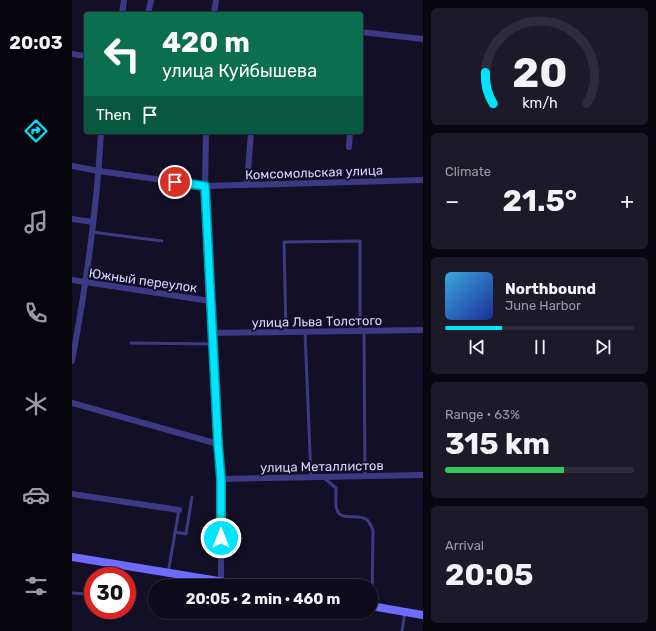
<!DOCTYPE html>
<html lang="en">
<head>
<meta charset="utf-8">
<style>
	body { margin:0; font-family:Rubik,sans-serif; background:#1c1929; color:#f1f3f6; height:100vh; display:flex; flex-direction:column; font-size:15px; white-space:nowrap }
	* { box-sizing:border-box; margin:0 }
	p { font-size:13px; color:#9b9ba3 }
	.icon { flex:none; width:22px; height:22px; fill:none; stroke:currentColor; stroke-width:2; stroke-linecap:round; stroke-linejoin:round }
	.map { position:relative; flex:1; overflow:hidden }
	.details { display:flex; flex-direction:column; gap:8px; padding:8px; background:#08060f; width:233px }
	.details>* { flex:none }
	.hud { position:absolute; left:12px; top:12px; width:279px; height:122px; border-radius:4px; box-shadow:0 1px 3px #0004,0 0 0 1px #2e2b3b; background:#0b6e4f; color:#fff; overflow:hidden }
	.speed { position:absolute; left:12px; top:567px; display:flex; gap:8px; font-size:20px; font-weight:700; text-align:center }
	.speed>* { display:grid; place-content:center; width:52px; height:52px; border-radius:50%; background:#0e0b1c; box-shadow:0 1px 3px #0004,0 0 0 1px #2e2b3b; line-height:1 }
	.speed .limit { border:6px solid #d22; background:#fff; color:#111 }
	.pin { position:absolute; display:grid; place-items:center; width:34px; height:34px; color:#fff; margin:-17px; border:2px solid #fff; border-radius:50%; box-shadow:0 1px 4px #0007 }
	.me { position:absolute; width:44px; margin:-22px; rotate:0deg; stroke-linejoin:round; filter:drop-shadow(0 0 3px #0008) }
	.turn { display:flex; align-items:center; gap:14px; height:84px; padding:0 12px; font-size:18px }
	.turn .icon { width:52px; height:52px; stroke-width:2.5 }
	.turn b { display:block; font-size:28px; line-height:34px }
	.then { display:flex; align-items:center; height:38px; padding:0 12px; background:#0003; gap:8px; font-size:15px }
	.big { font-size:30px; font-weight:700; line-height:1.1 }
	.details .tile { flex:1; display:flex; flex-direction:column; justify-content:center; gap:6px; min-width:0; padding:0 14px; border-radius:6px; background:#1c1929 }
	.details .dial { align-items:center; gap:0 }
	.dial svg { height:104px; overflow:visible; fill:none; stroke:#2e2b3b; stroke-width:7; stroke-linecap:round; text-anchor:middle }
	.dial text { fill:#f1f3f6; stroke:none }
	.song { display:flex; align-items:center; gap:12px }
	.cover { width:48px; height:48px; border-radius:6px; background:linear-gradient(135deg,hsl(200 70% 55%),hsl(230 70% 35%)) }
	.played { height:4px; border-radius:2px; background:linear-gradient(90deg,#00e5ff 30%,#2e2b3b 30%) }
	.keys { display:flex; justify-content:space-around; direction:ltr }
	.heat { display:flex; justify-content:space-between; align-items:center; font-size:22px; direction:ltr }
	.charge { height:6px; border-radius:3px; background:linear-gradient(90deg,#34c759 63%,#2e2b3b 0) }
	.trip { position:absolute; left:76px; top:579px; width:230px; height:40px; border-radius:20px; background:#0e0b1c; box-shadow:0 1px 3px #0004,0 0 0 1px #2e2b3b; font-weight:700; line-height:40px; text-align:center }
	main { display:flex; flex:1; min-height:0 }
	.tabs { display:flex; flex-direction:column; width:72px; justify-content:space-around; align-items:center; background:#06040b; color:#9b9ba3 }
	.tabs .icon { width:28px; height:28px }
	.tabs .on { color:#00e5ff }
	.tabs b { font-size:18px; color:#f1f3f6 }
	.map>svg:first-child { display:block }
	.lines { fill:none; stroke-linecap:round; stroke-linejoin:round }
	.lane { stroke:#3d3a85; stroke-width:3 }
	.street { stroke:#3d3a85; stroke-width:6 }
	.secondary { stroke:#6f6bff; stroke-width:8 }
	.route-casing { stroke:#0095a6; stroke-width:10 }
	.route { stroke:#00e5ff; stroke-width:7 }
	.labels { text-anchor:middle; stroke-width:4; stroke-linejoin:round; paint-order:stroke }
	.street-label { font-size:13px; fill:#d9d4ff; stroke:#130f26 }
</style>
</head>
<body>
<main>
<nav class="tabs">
<b>20:03</b>
<svg class="icon on" aria-label="directions" viewBox="0 0 24 24"><path d="M12 3l9 9-9 9-9-9zM9 14v-3h6M13 9l2 2-2 2"/></svg>
<svg class="icon" aria-label="music" viewBox="0 0 24 24"><path d="M9 18V5l10-2v13"/><circle cx="6" cy="18" r="3"/><circle cx="16" cy="16" r="3"/></svg>
<svg class="icon" aria-label="phone" viewBox="0 0 24 24"><path d="M5 4h4l2 5-3 2q2 4 5 5l2-3 5 2v4C11 20 4 13 5 4z"/></svg>
<svg class="icon" aria-label="climate" viewBox="0 0 24 24"><path d="M12 3v18M4 7l16 10M4 17L20 7"/></svg>
<svg class="icon" aria-label="car" viewBox="0 0 24 24"><path d="M5 17H2v-5l4-1 3-4h7l3 4 3 1v5h-3M9 17h6M6 11h13"/><circle cx="7" cy="17" r="2"/><circle cx="17" cy="17" r="2"/></svg>
<svg class="icon" aria-label="filters" viewBox="0 0 24 24"><path d="M4 7h16M4 17h16"/><circle cx="9" cy="7" r="2"/><circle cx="15" cy="17" r="2"/></svg>
</nav>
<div class="map">
<svg width="351" height="631" viewBox="0 0 351 631">
	<rect width="100%" height="100%" fill="#130f26"/>
	<g class="lines">
		<g class="lane">
			<path d="M20,232L90,241"/>
			<path d="M233,332L239,477"/>
			<path d="M292,332L293,476"/>
			<path d="M214,333L212,242L288,241V332"/>
			<path d="M59,343L141,344"/>
			<path d="M252,478L264,488C264,493 263,506 265,510C268,521 286,514 294,519C298,522 299,526 301,530L300,605"/>
			<path d="M103,532L114,534L120,497"/>
			<path d="M96,573L107,510"/>
			<path d="M0,593L16,594"/>
			<path d="M330,631L333,612"/>
		</g>
		<g class="street">
			<path d="M50,14L52,0"/>
			<path d="M76,14L79,0"/>
			<path d="M142,14L144,0"/>
			<path d="M289,32L351,39"/>
			<path d="M0,54L14,56"/>
			<path d="M134,132L133,186L146,444L149,479V581"/>
			<path d="M277,147L278,132"/>
			<path d="M0,166L27,171L133,186L351,180"/>
			<path d="M175,185L179,132"/>
			<path d="M0,219L21,222"/>
			<path d="M0,280L138,301"/>
			<path d="M140,333L351,330"/>
			<path d="M0,361C14,286 25,209 29,132"/>
			<path d="M0,403L146,444"/>
			<path d="M149,479L351,475"/>
			<path d="M0,494L107,510"/>
		</g>
		<g class="secondary">
			<path d="M0,557L177,586"/>
			<path d="M299,606L351,615"/>
		</g>
	</g>
	<g class="lines">
		<g class="route-casing">
			<path id="route" d="M103,182L133,186L146,444L149,479V538"/>
		</g>
		<use href="#route" class="route"/>
	</g>
	<g class="labels">
		<g class="street-label">
			<text transform="translate(242 172) rotate(-2)" y="5">Комсомольская улица</text>
			<text transform="translate(71 280) rotate(8)" y="5">Южный переулок</text>
			<text transform="translate(245 321) rotate(-1)" y="5">улица Льва Толстого</text>
			<text transform="translate(250 466) rotate(-1)" y="5">улица Металлистов</text>
		</g>
	</g>
</svg>
<div class="speed"><div class="limit">30</div></div>
<div class="pin" style="left:103px;top:182px;background:#d93025"><svg class="icon" aria-label="arrive" viewBox="0 0 24 24"><path d="M6 21V4h12l-3 4 3 4H6"/></svg></div>
<svg class="me" style="left:149px;top:538px" viewBox="-20 -20 40 40"><circle r="17" fill="#00e5ff" stroke="#fff" stroke-width="3"/><path d="M0-11L8 9 0 5-8 9z" fill="#fff"/></svg>
<div class="trip">20:05 · 2 min · 460 m</div>
<div class="hud">
<div class="turn"><svg class="icon" aria-label="left" viewBox="0 0 24 24"><path d="M17 20v-9H6M10 6l-5 5 5 5"/></svg><div><b>420 m</b>улица Куйбышева</div></div>
<div class="then">Then<svg class="icon" aria-label="arrive" viewBox="0 0 24 24"><path d="M6 21V4h12l-3 4 3 4H6"/></svg></div>
</div>
</div>
<section class="details">
<div class="tile dial"><svg viewBox="0 0 100 80">
<path d="M14 69A42 42 0 1 1 86 69"/>
<path d="M14 69A42 42 0 0 1 8 45" stroke="#00e5ff"/>
<text x="50" y="56" font-size="32" font-weight="700">20</text>
<text x="50" y="72" font-size="11">km/h</text>
</svg></div>
<div class="tile"><p>Climate</p>
<div class="heat"><a>−</a><b class="big">21.5°</b><a>+</a></div>
</div>
<div class="tile">
<div class="song"><i class="cover"></i><div><b>Northbound</b><p>June Harbor</p></div></div>
<div class="played"></div>
<div class="keys"><svg class="icon" aria-label="previous" viewBox="0 0 24 24"><path d="M18 5L8 12l10 7zM5 5v14"/></svg><svg class="icon" aria-label="pause" viewBox="0 0 24 24"><path d="M8 5v14M16 5v14"/></svg><svg class="icon" aria-label="next" viewBox="0 0 24 24"><path d="M6 5l10 7-10 7zM19 5v14"/></svg></div>
</div>
<div class="tile"><p>Range · 63%</p><b class="big">315 km</b><div class="charge"></div></div>
<div class="tile"><p>Arrival</p><b class="big">20:05</b></div>
</section>
</main>
</body>
</html>
